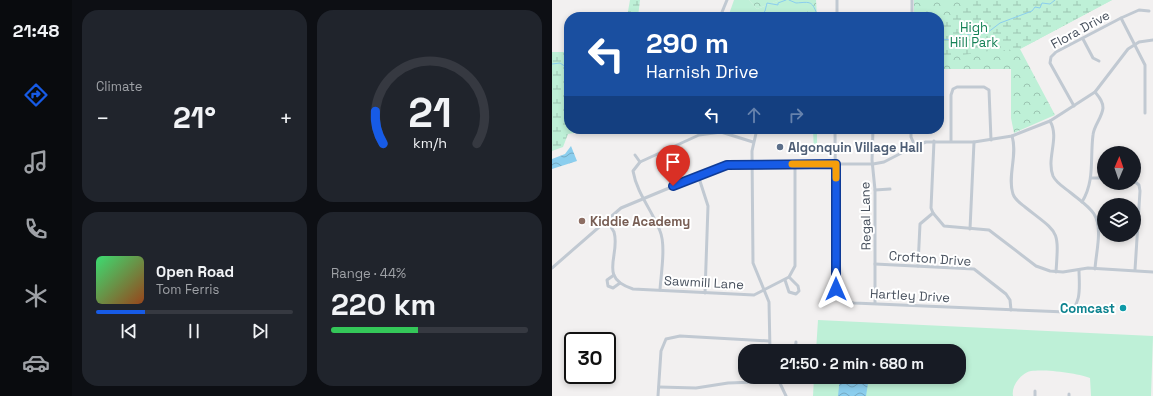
<!DOCTYPE html>
<html lang="en">
<head>
<meta charset="utf-8">
<style>
	body { margin:0; font-family:"Space Grotesk",sans-serif; background:#20242c; color:#f1f3f6; height:100vh; display:flex; flex-direction:column; font-size:15px; white-space:nowrap }
	* { box-sizing:border-box; margin:0 }
	p { font-size:13px; color:#9ea1a6 }
	.icon { flex:none; width:22px; height:22px; fill:none; stroke:currentColor; stroke-width:2; stroke-linecap:round; stroke-linejoin:round }
	.map { position:relative; flex:1; overflow:hidden }
	.sheet { display:flex; flex-direction:column; gap:10px; padding:10px; background:#0d0f14; width:480px }
	.sheet>* { flex:none }
	.banner { position:absolute; left:12px; top:12px; width:380px; height:122px; border-radius:16px; box-shadow:0 2px 6px #0003; background:#1a4fa0; color:#fff; overflow:hidden }
	.needle { width:26px; rotate:2deg }
	.controls { position:absolute; left:545px; top:146px; display:grid; gap:8px }
	.controls a { display:grid; place-items:center; width:44px; height:44px; border-radius:50%; background:#171b24; box-shadow:0 2px 6px #0003; font-size:20px }
	.speed { position:absolute; left:12px; top:332px; display:flex; gap:8px; font-size:20px; font-weight:700; text-align:center }
	.speed>* { display:grid; place-content:center; width:52px; height:52px; border-radius:50%; background:#171b24; box-shadow:0 2px 6px #0003; line-height:1 }
	.speed .limit { border:2px solid #111; border-radius:6px; background:#fff; color:#111 }
	.pin { position:absolute; display:grid; place-items:center; width:34px; height:34px; color:#fff; margin:-41px -17px; border-radius:50% 50% 50% 0; rotate:-45deg; box-shadow:0 0 4px #0007 }
	.pin .icon { rotate:45deg }
	.me { position:absolute; width:44px; margin:-22px; rotate:0deg; stroke-linejoin:round; filter:drop-shadow(0 0 3px #0008) }
	.turn { display:flex; align-items:center; gap:14px; height:84px; padding:0 16px; font-size:18px }
	.turn .icon { width:52px; height:52px; stroke-width:2.5 }
	.turn b { display:block; font-size:28px; line-height:34px }
	.lanes { display:flex; align-items:center; height:38px; padding:0 16px; background:#0003; justify-content:center; gap:20px; direction:ltr }
	.lanes .off { opacity:.35 }
	.big { font-size:30px; font-weight:700; line-height:1.1 }
	.sheet .widget { flex:1; display:flex; flex-direction:column; justify-content:center; gap:6px; min-width:0; padding:0 14px; border-radius:16px; background:#20242c }
	.sheet .dial { align-items:center; gap:0 }
	.dial svg { height:104px; overflow:visible; fill:none; stroke:#363941; stroke-width:7; stroke-linecap:round; text-anchor:middle }
	.dial text { fill:#f1f3f6; stroke:none }
	.song { display:flex; align-items:center; gap:12px }
	.cover { width:48px; height:48px; border-radius:6px; background:linear-gradient(135deg,hsl(140 70% 55%),hsl(20 70% 35%)) }
	.played { height:4px; border-radius:2px; background:linear-gradient(90deg,#175be6 25%,#363941 25%) }
	.keys { display:flex; justify-content:space-around; direction:ltr }
	.heat { display:flex; justify-content:space-between; align-items:center; font-size:22px; direction:ltr }
	.charge { height:6px; border-radius:3px; background:linear-gradient(90deg,#34c759 44%,#363941 0) }
	.sheet .tiles { flex:1; display:grid; gap:10px; grid-template-columns:repeat(2,1fr) }
	.trip { position:absolute; left:186px; top:344px; width:228px; height:40px; border-radius:16px; background:#171b24; box-shadow:0 2px 6px #0003; font-weight:700; line-height:40px; text-align:center }
	main { display:flex; flex:1; min-height:0 }
	.tab-bar { display:flex; flex-direction:column; width:72px; justify-content:space-around; align-items:center; background:#090b0e; color:#9ea1a6 }
	.tab-bar .icon { width:28px; height:28px }
	.tab-bar .active { color:#175be6 }
	.tab-bar b { font-size:18px; color:#f1f3f6 }
	.map>svg:first-child { display:block }
	.green { fill:#bef0d7 }
	.forest { fill:url(#forest-crowns) }
	.wetland { fill:url(#wetland-marsh) }
	.water { fill:url(#water-waves) }
	.lines { fill:none; stroke-linecap:round; stroke-linejoin:round }
	.stream { stroke:#8bceee; stroke-width:1 }
	.minor { stroke:#c1c9d2; stroke-width:3 }
	.route-casing { stroke:#0f3b96; stroke-width:10 }
	.route { stroke:#175be6; stroke-width:7 }
	.slow { stroke:#f59e0b; stroke-width:7 }
	.service-dot { fill:#5c6f8a; stroke:#fff; stroke-width:1.5 }
	.education-dot { fill:#8d6e63; stroke:#fff; stroke-width:1.5 }
	.culture-dot { fill:#0f9aa8; stroke:#fff; stroke-width:1.5 }
	.labels { text-anchor:middle; stroke-width:4; stroke-linejoin:round; paint-order:stroke }
	.park-label { font-size:13px; fill:#168257; stroke:#fff }
	.street-label { font-size:13px; fill:#48515e; stroke:#fff }
	.service-label { font-size:13px; font-weight:bold; fill:#4e5e75; stroke:#fff; text-anchor:start }
	.education-label { font-size:13px; font-weight:bold; fill:#785e54; stroke:#fff; text-anchor:start }
	.culture-label { font-size:13px; font-weight:bold; fill:#0d838f; stroke:#fff; text-anchor:end }
</style>
</head>
<body>
<main>
<nav class="tab-bar">
<b>21:48</b>
<svg class="icon active" aria-label="directions" viewBox="0 0 24 24"><path d="M12 3l9 9-9 9-9-9zM9 14v-3h6M13 9l2 2-2 2"/></svg>
<svg class="icon" aria-label="music" viewBox="0 0 24 24"><path d="M9 18V5l10-2v13"/><circle cx="6" cy="18" r="3"/><circle cx="16" cy="16" r="3"/></svg>
<svg class="icon" aria-label="phone" viewBox="0 0 24 24"><path d="M5 4h4l2 5-3 2q2 4 5 5l2-3 5 2v4C11 20 4 13 5 4z"/></svg>
<svg class="icon" aria-label="climate" viewBox="0 0 24 24"><path d="M12 3v18M4 7l16 10M4 17L20 7"/></svg>
<svg class="icon" aria-label="car" viewBox="0 0 24 24"><path d="M5 17H2v-5l4-1 3-4h7l3 4 3 1v5h-3M9 17h6M6 11h13"/><circle cx="7" cy="17" r="2"/><circle cx="17" cy="17" r="2"/></svg>
</nav>
<section class="sheet">
<div class="tiles">
<div class="widget"><p>Climate</p>
<div class="heat"><a>−</a><b class="big">21°</b><a>+</a></div>
</div>
<div class="widget dial"><svg viewBox="0 0 100 80">
<path d="M14 69A42 42 0 1 1 86 69"/>
<path d="M14 69A42 42 0 0 1 8 44" stroke="#175be6"/>
<text x="50" y="56" font-size="32" font-weight="700">21</text>
<text x="50" y="72" font-size="11">km/h</text>
</svg></div>
<div class="widget">
<div class="song"><i class="cover"></i><div><b>Open Road</b><p>Tom Ferris</p></div></div>
<div class="played"></div>
<div class="keys"><svg class="icon" aria-label="previous" viewBox="0 0 24 24"><path d="M18 5L8 12l10 7zM5 5v14"/></svg><svg class="icon" aria-label="pause" viewBox="0 0 24 24"><path d="M8 5v14M16 5v14"/></svg><svg class="icon" aria-label="next" viewBox="0 0 24 24"><path d="M6 5l10 7-10 7zM19 5v14"/></svg></div>
</div>
<div class="widget"><p>Range · 44%</p><b class="big">220 km</b><div class="charge"></div></div>
</div>
</section>
<div class="map">
<svg width="601" height="396" viewBox="0 0 601 396">
	<defs>
		<pattern id="forest-crowns" width="20" height="18" patternUnits="userSpaceOnUse"><rect width="20" height="18" fill="#bef0d7"/><path d="M2 6a3 3 0 1 1 6 0M12 15a3 3 0 1 1 6 0" fill="none" stroke="#9cc5b2"/></pattern>
		<pattern id="wetland-marsh" width="20" height="14" patternUnits="userSpaceOnUse"><rect width="20" height="14" fill="#bef0d7"/><path d="M1 5h8M5 5V1M11 12h8M15 12V8" fill="none" stroke="#9cc5b2"/></pattern>
		<pattern id="water-waves" width="16" height="10" patternUnits="userSpaceOnUse"><rect width="16" height="10" fill="#8bceee"/><path d="M0 5q4-4 8 0t8 0" fill="none" stroke="#74aac4"/></pattern>
	</defs>
	<rect width="100%" height="100%" fill="#f2f0f0"/>
	<g class="green">
		<path d="M182,0H197L205,9L228,0H255V17H176Z"/>
		<path d="M266,320L601,336L599,396H539L538,378C525,373 493,369 479,371C469,373 459,386 461,396H261L262,377H407V351H264Z"/>
	</g>
	<g class="forest">
		<path d="M197,0H228L205,9Z"/>
		<path d="M255,0H264L265,17H255Z"/>
		<path d="M362,0H560L468,49L503,115L462,133L459,118V69H387V17H362Z"/>
		<path d="M261,129H265V153L262,154Z"/>
	</g>
	<g class="wetland">
		<path d="M78,0H88L86,17H75Z"/>
		<path d="M423,0H560L468,49L437,51L392,58L388,57L387,22C394,16 402,17 408,13C414,9 416,3 423,0Z"/>
		<path d="M0,52H17V129H46L16,134L11,147L0,151Z"/>
	</g>
	<g class="water">
		<path d="M19,146L25,161L0,169V159L13,154Z"/>
		<path d="M288,377H317L314,396H286Z"/>
	</g>
	<g class="lines">
		<g class="stream">
			<path d="M237,0L244,3C259,2 260,0 266,17"/>
			<path d="M208,17L213,11L215,3L226,5V3L234,0"/>
			<path d="M387,39L405,40L407,39L408,35L414,36L417,34L435,33L448,23L480,11L483,7L488,8L490,3L498,4L503,0"/>
			<path d="M0,64L8,63L17,69"/>
		</g>
		<g class="minor">
			<path d="M168,17L175,0"/>
			<path d="M285,17V0"/>
			<path d="M360,17V0"/>
			<path d="M569,18L593,65V113"/>
			<path d="M531,39L541,58L547,61"/>
			<path d="M522,106L498,63L499,57L504,52L569,18L587,10L597,11"/>
			<path d="M498,121C508,138 494,158 501,176C504,183 513,188 519,193C526,199 536,205 542,214C551,228 544,252 543,269"/>
			<path d="M205,129L200,151L201,263L217,302L218,351"/>
			<path d="M283,129L284,289C286,299 292,302 302,303L514,312C531,308 527,283 527,270"/>
			<path d="M321,129L320,160L323,190V303"/>
			<path d="M359,129V137L363,146"/>
			<path d="M460,136C466,155 455,176 461,194C463,200 468,203 473,207C507,234 507,228 504,272"/>
			<path d="M382,141L379,208L381,213L392,226L437,230L484,266L498,271L511,272L536,268L601,272"/>
			<path d="M399,141V95L401,89L405,87H432L437,90L439,140"/>
			<path d="M83,155L88,162"/>
			<path d="M146,175L156,206L153,293"/>
			<path d="M539,178H552"/>
			<path d="M582,181L587,185L588,191L583,270"/>
			<path d="M323,190L338,189"/>
			<path d="M530,202C543,181 538,158 541,135C542,125 550,118 551,108C551,101 547,97 543,92"/>
			<path d="M55,221C57,225 60,228 62,232C69,255 45,278 81,289L202,295L237,277L243,266V164"/>
			<path d="M418,229L422,142"/>
			<path d="M323,264L422,269L454,294L458,300L459,310"/>
			<path d="M366,266L368,224L381,213"/>
			<path d="M0,268L69,208L170,166L183,164H321L332,162L363,146L374,142H422L460,136L498,121L543,92L576,49L587,42L601,40"/>
			<path d="M62,275L55,280L56,286L61,288L68,283"/>
			<path d="M233,280L237,292L244,294L247,291L246,286L237,277"/>
			<path d="M108,290C109,274 114,245 108,231C100,210 85,194 81,171L88,162L147,135L169,132L201,142"/>
			<path d="M243,351L244,342"/>
			<path d="M225,377L234,396"/>
			<path d="M107,387L144,388L176,383L204,382L222,377"/>
			<path d="M483,391V396"/>
			<path d="M106,396L109,351L114,339L128,336L217,341"/>
			<path d="M517,396V394"/>
		</g>
	</g>
	<g class="lines">
		<g class="route-casing">
			<path id="route" d="M121,186L175,165L284,164V289"/>
		</g>
		<use href="#route" class="route"/>
		<path class="slow" d="M240,164H284V178"/>
	</g>
	<circle class="service-dot" cx="228" cy="147" r="4"/>
	<circle class="education-dot" cx="30" cy="221" r="4"/>
	<circle class="culture-dot" cx="571" cy="308" r="4"/>
	<g class="labels">
		<g class="park-label">
			<text x="422" y="32">High<tspan x="422" dy="15">Hill Park</tspan></text>
		</g>
		<g class="street-label">
			<text transform="translate(528 29) rotate(-29)" y="5">Flora Drive</text>
			<text transform="translate(313 216) rotate(-91)" y="5">Regal Lane</text>
			<text transform="translate(378 258) rotate(4)" y="5">Crofton Drive</text>
			<text transform="translate(152 282) rotate(3)" y="5">Sawmill Lane</text>
			<text transform="translate(358 295) rotate(3)" y="5">Hartley Drive</text>
		</g>
		<g class="service-label">
			<text x="236" y="152">Algonquin Village Hall</text>
		</g>
		<g class="education-label">
			<text x="38" y="226">Kiddie Academy</text>
		</g>
		<g class="culture-label">
			<text x="563" y="313">Comcast</text>
		</g>
	</g>
</svg>
<div class="controls">
<a><svg class="needle" viewBox="-14 -14 28 28"><path d="M0-13l5 13h-10z" fill="#e53935"/><path d="M0 13l5-13h-10z" fill="#9ea1a6"/></svg></a>
<a><svg class="icon" aria-label="layers" viewBox="0 0 24 24"><path d="M12 4l9 5-9 5-9-5zM3 14l9 5 9-5"/></svg></a>
</div>
<div class="speed"><div class="limit">30</div></div>
<div class="pin" style="left:121px;top:186px;background:#d93025"><svg class="icon" aria-label="arrive" viewBox="0 0 24 24"><path d="M6 21V4h12l-3 4 3 4H6"/></svg></div>
<svg class="me" style="left:284px;top:289px" viewBox="-20 -20 40 40"><path d="M0-17L14 15 0 8-14 15z" fill="#175be6" stroke="#fff" stroke-width="4"/></svg>
<div class="trip">21:50 · 2 min · 680 m</div>
<div class="banner">
<div class="turn"><svg class="icon" aria-label="left" viewBox="0 0 24 24"><path d="M17 20v-9H6M10 6l-5 5 5 5"/></svg><div><b>290 m</b>Harnish Drive</div></div>
<div class="lanes"><svg class="icon" aria-label="left" viewBox="0 0 24 24"><path d="M17 20v-9H6M10 6l-5 5 5 5"/></svg><svg class="icon off" aria-label="ahead" viewBox="0 0 24 24"><path d="M12 20V5M6 11l6-6 6 6"/></svg><svg class="icon off" aria-label="right" viewBox="0 0 24 24"><path d="M7 20v-9h11M14 6l5 5-5 5"/></svg></div>
</div>
</div>
</main>
</body>
</html>
